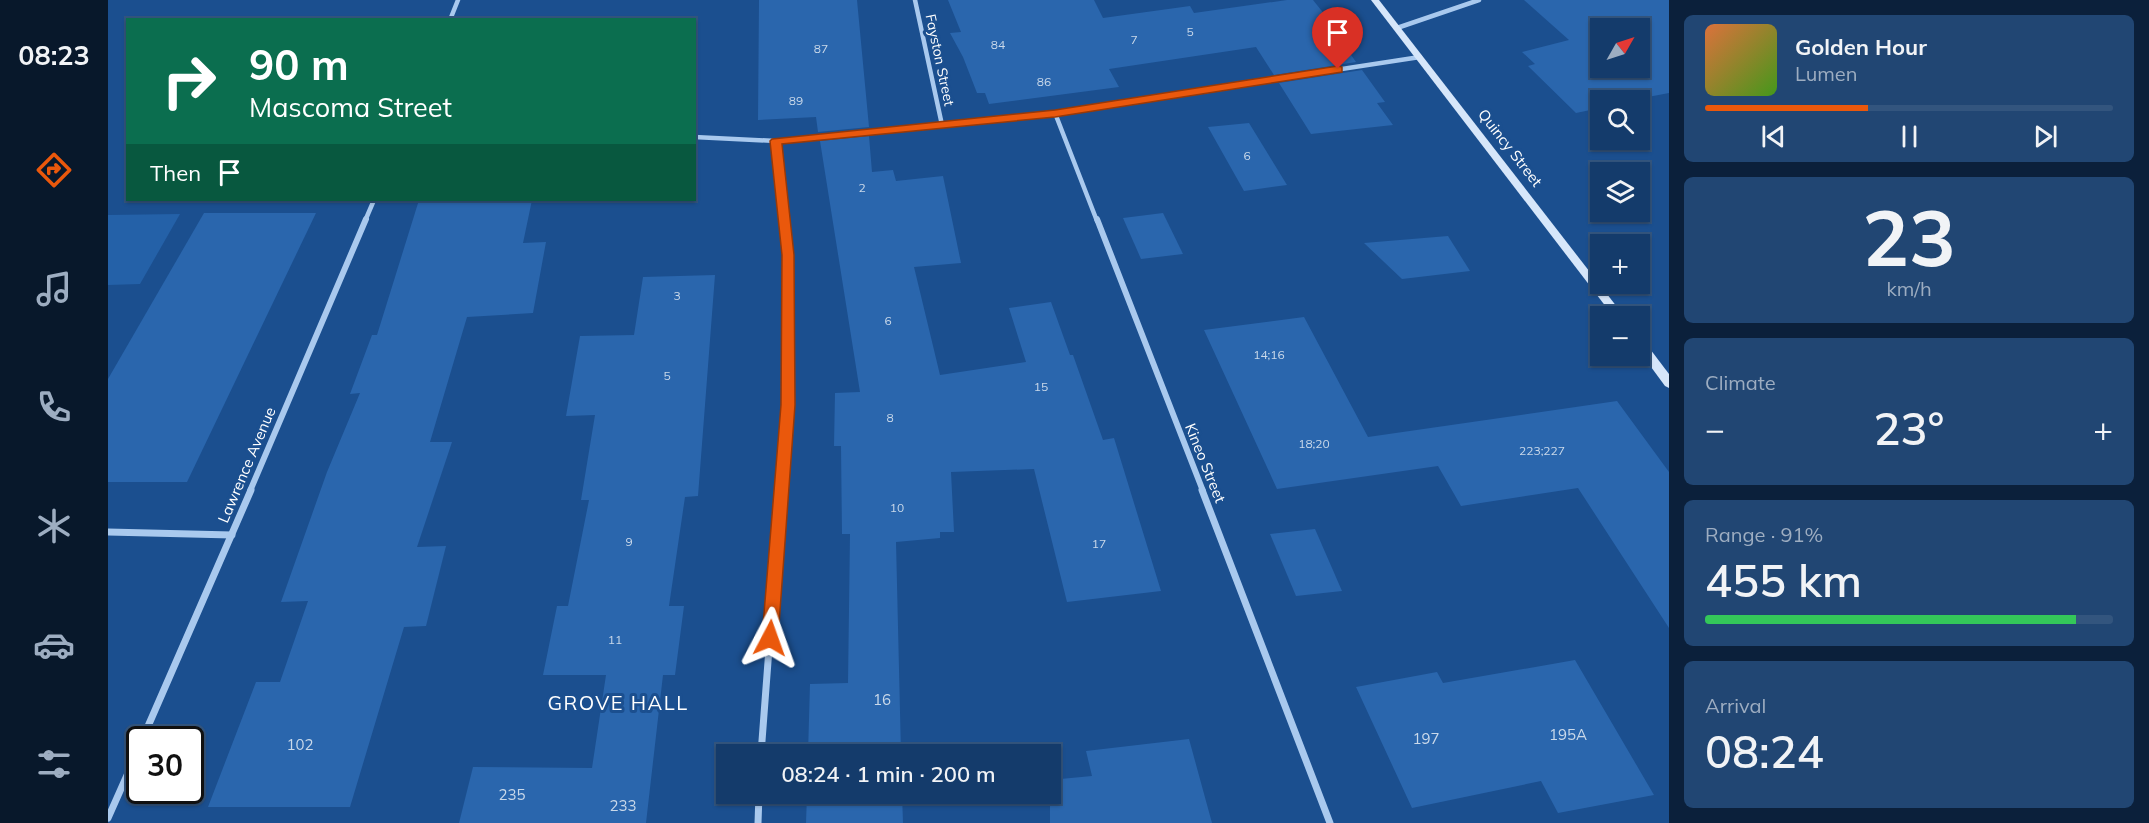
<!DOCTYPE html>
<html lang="en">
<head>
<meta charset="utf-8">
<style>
	body { margin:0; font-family:Mulish,sans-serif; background:#214673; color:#f1f3f6; height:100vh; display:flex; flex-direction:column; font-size:22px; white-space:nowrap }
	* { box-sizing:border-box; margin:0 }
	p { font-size:20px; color:#9dadc1 }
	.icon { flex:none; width:33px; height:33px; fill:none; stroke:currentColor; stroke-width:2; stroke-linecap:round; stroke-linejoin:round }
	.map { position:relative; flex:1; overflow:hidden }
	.side { display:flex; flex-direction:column; gap:15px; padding:15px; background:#0b203b; width:480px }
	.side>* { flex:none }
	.guide { position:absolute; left:18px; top:18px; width:570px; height:183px; border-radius:0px; box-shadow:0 2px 4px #0004,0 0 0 2px #33557e; background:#0b6e4f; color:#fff; overflow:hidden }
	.needle { width:39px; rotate:51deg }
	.controls { position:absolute; left:1482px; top:18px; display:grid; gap:12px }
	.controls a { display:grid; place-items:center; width:60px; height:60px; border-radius:0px; background:#143b6b; box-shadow:0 2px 4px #0004,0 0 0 2px #33557e; font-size:30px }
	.speed { position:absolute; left:18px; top:726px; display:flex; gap:12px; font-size:30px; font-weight:700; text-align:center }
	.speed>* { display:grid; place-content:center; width:78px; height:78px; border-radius:50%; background:#143b6b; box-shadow:0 2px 4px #0004,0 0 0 2px #33557e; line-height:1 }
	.speed .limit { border:3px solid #111; border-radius:9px; background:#fff; color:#111 }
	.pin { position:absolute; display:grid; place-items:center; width:51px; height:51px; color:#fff; margin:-62px -26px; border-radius:50% 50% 50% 0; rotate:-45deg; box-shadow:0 0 6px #0007 }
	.pin .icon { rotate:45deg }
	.me { position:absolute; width:66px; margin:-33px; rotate:4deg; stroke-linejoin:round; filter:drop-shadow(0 0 4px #0008) }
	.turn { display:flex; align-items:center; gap:21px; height:126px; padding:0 24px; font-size:27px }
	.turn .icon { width:78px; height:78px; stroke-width:2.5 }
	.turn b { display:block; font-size:42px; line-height:51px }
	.then { display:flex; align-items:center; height:57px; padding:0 24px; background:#0003; gap:12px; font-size:22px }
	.big { font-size:45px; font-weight:600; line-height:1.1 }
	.side .tile { flex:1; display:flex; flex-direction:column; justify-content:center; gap:9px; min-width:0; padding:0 21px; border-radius:9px; background:#214673 }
	.side .dial { align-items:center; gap:0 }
	.dial b { font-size:78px; line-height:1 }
	.song { display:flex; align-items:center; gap:18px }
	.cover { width:72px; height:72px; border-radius:9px; background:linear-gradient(135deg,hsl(20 70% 55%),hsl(100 70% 35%)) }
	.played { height:6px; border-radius:3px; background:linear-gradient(90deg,#ea580c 40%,#33557e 40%) }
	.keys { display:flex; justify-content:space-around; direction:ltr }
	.heat { display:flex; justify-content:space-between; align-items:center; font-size:33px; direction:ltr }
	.charge { height:9px; border-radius:4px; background:linear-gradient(90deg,#34c759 91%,#33557e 0) }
	.trip { position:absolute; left:608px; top:744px; width:345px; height:60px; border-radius:0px; background:#143b6b; box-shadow:0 2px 4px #0004,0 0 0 2px #33557e; font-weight:600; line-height:60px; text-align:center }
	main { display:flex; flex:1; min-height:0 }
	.tab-bar { display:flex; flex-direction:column; width:108px; justify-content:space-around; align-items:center; background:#08182b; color:#9dadc1 }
	.tab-bar .icon { width:42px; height:42px }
	.tab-bar .active { color:#ea580c }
	.tab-bar b { font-size:27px; color:#f1f3f6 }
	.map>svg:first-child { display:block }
	.green { fill:#2461a8 }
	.building { fill:#2a66ad; fill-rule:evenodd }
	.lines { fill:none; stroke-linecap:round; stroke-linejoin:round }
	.street-far2 { stroke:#a9c9ee; stroke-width:4.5 }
	.street-far1 { stroke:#a9c9ee; stroke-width:6 }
	.street { stroke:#a9c9ee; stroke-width:7 }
	.secondary { fill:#d6e6fa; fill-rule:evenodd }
	.route { fill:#ea580c; stroke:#983908; stroke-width:1.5 }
	.labels { text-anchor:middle; stroke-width:6; stroke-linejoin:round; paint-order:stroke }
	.number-label { font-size:12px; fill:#cad9ea }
	.far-street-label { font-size:14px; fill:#fff; stroke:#1b4f8f }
	.street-label { font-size:15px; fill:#fff; stroke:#1b4f8f }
	.near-number-label { font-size:15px; fill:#cad9ea }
	.near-neighbourhood-label { font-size:20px; letter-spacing:1.5px; fill:#fff; stroke:#1b4f8f }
</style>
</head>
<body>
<main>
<nav class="tab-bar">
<b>08:23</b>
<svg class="icon active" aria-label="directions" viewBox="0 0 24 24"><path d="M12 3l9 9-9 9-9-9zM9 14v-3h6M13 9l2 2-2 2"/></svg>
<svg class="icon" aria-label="music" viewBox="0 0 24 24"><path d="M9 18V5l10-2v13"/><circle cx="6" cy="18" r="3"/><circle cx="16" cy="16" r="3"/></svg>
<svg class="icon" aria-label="phone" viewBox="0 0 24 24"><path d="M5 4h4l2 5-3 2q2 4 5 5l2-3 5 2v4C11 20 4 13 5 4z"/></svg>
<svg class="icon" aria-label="climate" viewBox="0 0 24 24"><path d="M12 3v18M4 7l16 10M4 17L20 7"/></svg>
<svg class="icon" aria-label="car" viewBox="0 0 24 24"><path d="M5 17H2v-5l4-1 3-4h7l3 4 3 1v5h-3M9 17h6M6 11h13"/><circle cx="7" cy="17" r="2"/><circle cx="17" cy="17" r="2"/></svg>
<svg class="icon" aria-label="filters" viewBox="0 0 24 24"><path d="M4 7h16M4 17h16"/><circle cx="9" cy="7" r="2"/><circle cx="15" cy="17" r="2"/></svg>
</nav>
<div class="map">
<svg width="1561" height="823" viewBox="0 0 1561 823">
	<rect width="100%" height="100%" fill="#1b4f8f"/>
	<path class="green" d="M72,214L32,284L0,285V215Z"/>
	<g class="building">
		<path d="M651,0H749L761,127L710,132L708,117L650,120Z"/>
		<path d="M840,0H986L995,18L1082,6L1086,13L1179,0H1205L1241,45H1236L1248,62L1166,75L1148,47L1001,69L1011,87L881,104L877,93H869L855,57L842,33L853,32Z"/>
		<path d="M1416,0H1561V93L1524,100H1492V108L1468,113L1420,66L1427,64L1414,52L1461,40ZM1492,28H1532V68H1492Z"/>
		<path d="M1254,70L1277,102L1269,103L1285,125L1203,134L1171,83Z"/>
		<path d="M1141,123L1179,185L1136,191L1100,127Z"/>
		<path d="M761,136L764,172L785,170L788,181L835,176L853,263L806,267L832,375L918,362L901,308L943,302L962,355H965L995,440L1006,438L1053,591L959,602L926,469L843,472L846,532H832V538L788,542L793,754H700L702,684L740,683L742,534H734L733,446H726L727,393L752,392L712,141Z"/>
		<path d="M311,200H424L415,243L438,242L425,313L359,317L322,442H344L309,547L338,546L318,626L296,627L242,807H100L148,682H172L200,601L173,602L219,472L252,393L242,394L264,335H269Z"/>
		<path d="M96,213H208L79,482H0V379Z"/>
		<path d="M1055,213L1075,254L1033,259L1015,218Z"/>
		<path d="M1340,236L1362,271L1294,279L1256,243Z"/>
		<path d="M607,275L590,496L577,497L561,606H576L567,675H555L538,823H351L365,767L484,768L498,675H435L449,606H460L481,500H473L487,415L458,416L472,336L526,335L535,277Z"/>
		<path d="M1196,317L1260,437L1509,401L1561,472V628L1470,488L1353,506L1330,466L1169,489L1096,330Z"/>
		<path d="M1207,529L1234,591L1188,596L1162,534Z"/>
		<path d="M1467,660L1546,795L1450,813L1433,781L1304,808L1248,687L1329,672L1335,683Z"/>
		<path d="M1081,739L1104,823H942V780L984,776L978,751Z"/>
		<path d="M699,794H794L795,823H698Z"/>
	</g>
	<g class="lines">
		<g class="street-far2">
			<path d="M807,0L834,125"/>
			<path d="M342,20L350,0"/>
			<path d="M1289,28L1371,0"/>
			<path d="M947,113L989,221"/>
			<path d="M586,137L668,141L947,113L1312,57"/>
			<path d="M668,141L676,221"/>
			<path d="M257,221L266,200"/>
		</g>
		<g class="street-far1">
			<path d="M989,219L1095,491"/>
			<path d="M142,491L258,219"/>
			<path d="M673,491C680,401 686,309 676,219"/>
		</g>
		<g class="street">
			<path d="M1094,490L1222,823"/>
			<path d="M0,532L124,535"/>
			<path d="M34,740L143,490"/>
			<path d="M653,754L673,490"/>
			<path d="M0,818L32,746"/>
			<path d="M650,823L651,794"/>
		</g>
		<g class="secondary">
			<path d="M1263,0H1271L1516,316H1505Z"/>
			<path d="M1532,339L1536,341L1561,374V388L1557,386L1532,352Z"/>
		</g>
	</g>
	<path class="route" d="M1230,66L1234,67V72L947,117L674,144L686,255L687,405L670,638L668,643L662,646L657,643L654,638L673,405L674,255L662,141L664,139L947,110Z"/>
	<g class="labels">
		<g class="number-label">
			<text x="1082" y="36">5</text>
			<text x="1026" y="44">7</text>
			<text x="890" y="49">84</text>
			<text x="713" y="53">87</text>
			<text x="936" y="86">86</text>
			<text x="688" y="105">89</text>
			<text x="1139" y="160">6</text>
			<text x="754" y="192">2</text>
			<text x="569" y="300">3</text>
			<text x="780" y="325">6</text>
			<text x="1161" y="359">14;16</text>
			<text x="559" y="380">5</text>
			<text x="933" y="391">15</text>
			<text x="782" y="422">8</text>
			<text x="1206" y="448">18;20</text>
			<text x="1434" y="455">223;227</text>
			<text x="789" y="512">10</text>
			<text x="521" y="546">9</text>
			<text x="991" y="548">17</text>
			<text x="507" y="644">11</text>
		</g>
		<g class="far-street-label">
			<text transform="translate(832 60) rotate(78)" y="5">Fayston Street</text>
		</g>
		<g class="street-label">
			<text transform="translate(1402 148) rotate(52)" y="5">Quincy Street</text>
			<text transform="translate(1097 463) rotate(68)" y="5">Kineo Street</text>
			<text transform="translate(139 465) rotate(-67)" y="5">Lawrence Avenue</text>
		</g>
		<g class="near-number-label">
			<text x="774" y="705">16</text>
			<text x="1460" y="740">195A</text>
			<text x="1318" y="744">197</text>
			<text x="192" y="750">102</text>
			<text x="404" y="800">235</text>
			<text x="515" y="811">233</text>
		</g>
		<g class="near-neighbourhood-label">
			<text x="510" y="710">GROVE HALL</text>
		</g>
	</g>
</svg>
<div class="controls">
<a><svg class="needle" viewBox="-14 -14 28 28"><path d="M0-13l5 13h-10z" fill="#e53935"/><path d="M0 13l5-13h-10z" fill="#9dadc1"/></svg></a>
<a><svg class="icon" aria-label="search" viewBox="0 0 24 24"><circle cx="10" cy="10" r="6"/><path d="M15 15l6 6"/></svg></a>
<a><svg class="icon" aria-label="layers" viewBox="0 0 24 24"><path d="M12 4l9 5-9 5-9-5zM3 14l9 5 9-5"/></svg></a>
<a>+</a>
<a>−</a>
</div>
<div class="speed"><div class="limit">30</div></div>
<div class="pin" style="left:1230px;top:69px;background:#d93025"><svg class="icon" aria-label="arrive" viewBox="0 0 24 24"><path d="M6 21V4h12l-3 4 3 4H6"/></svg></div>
<svg class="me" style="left:662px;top:638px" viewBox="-20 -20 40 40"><path d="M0-17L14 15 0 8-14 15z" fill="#ea580c" stroke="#fff" stroke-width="4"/></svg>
<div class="trip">08:24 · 1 min · 200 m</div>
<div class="guide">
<div class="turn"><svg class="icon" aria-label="right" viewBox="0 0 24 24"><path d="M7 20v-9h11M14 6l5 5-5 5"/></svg><div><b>90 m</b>Mascoma Street</div></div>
<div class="then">Then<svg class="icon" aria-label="arrive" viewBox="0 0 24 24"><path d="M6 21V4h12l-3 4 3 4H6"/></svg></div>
</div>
</div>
<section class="side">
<div class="tile">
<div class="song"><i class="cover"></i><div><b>Golden Hour</b><p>Lumen</p></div></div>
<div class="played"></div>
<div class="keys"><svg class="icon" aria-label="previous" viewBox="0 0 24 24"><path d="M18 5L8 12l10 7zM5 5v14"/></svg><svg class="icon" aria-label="pause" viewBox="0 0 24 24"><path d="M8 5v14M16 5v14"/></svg><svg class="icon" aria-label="next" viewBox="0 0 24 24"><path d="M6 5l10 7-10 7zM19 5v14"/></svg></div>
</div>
<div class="tile dial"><b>23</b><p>km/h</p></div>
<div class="tile"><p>Climate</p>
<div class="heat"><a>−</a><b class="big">23°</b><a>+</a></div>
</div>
<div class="tile"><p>Range · 91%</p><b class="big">455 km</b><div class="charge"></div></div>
<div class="tile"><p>Arrival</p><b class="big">08:24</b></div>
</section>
</main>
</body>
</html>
